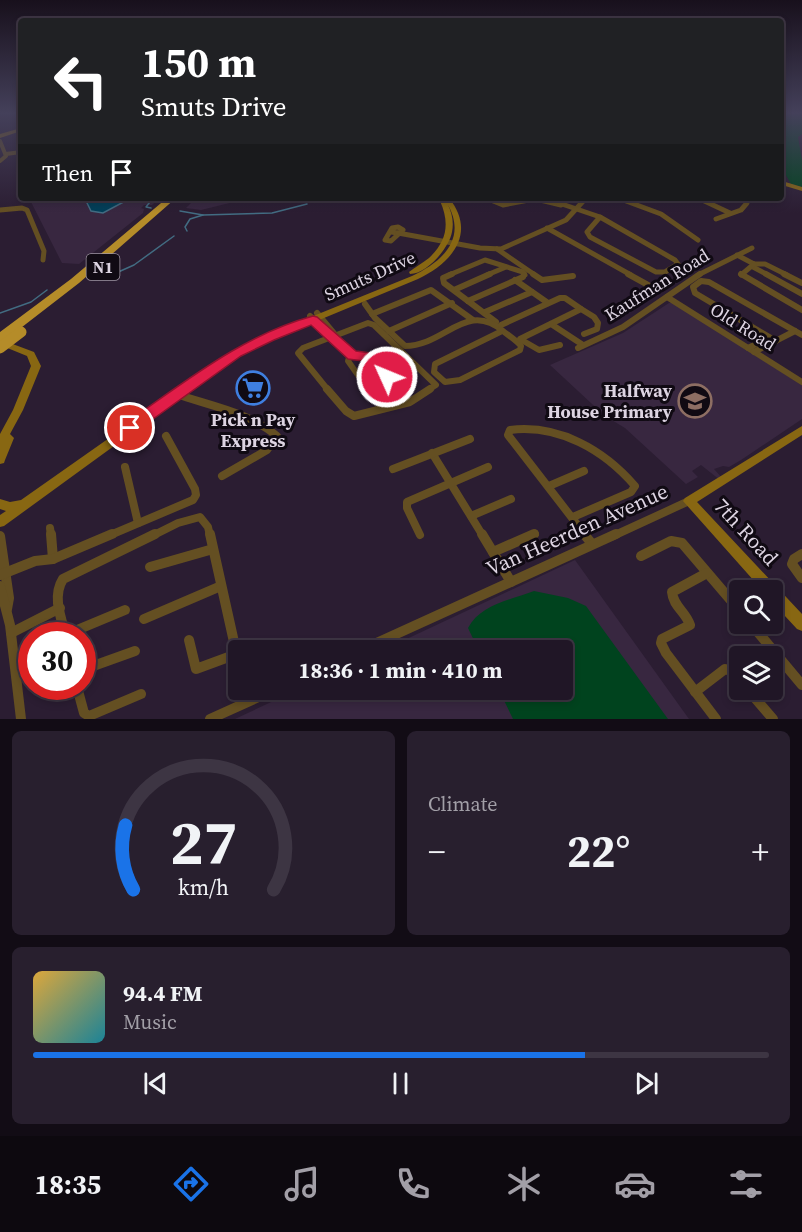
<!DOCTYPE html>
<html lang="en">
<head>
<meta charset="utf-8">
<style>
	body { margin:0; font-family:"Source Serif 4",serif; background:#281f2e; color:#f1f3f6; height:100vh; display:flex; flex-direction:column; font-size:22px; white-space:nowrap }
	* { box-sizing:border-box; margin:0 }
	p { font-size:20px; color:#a29fa7 }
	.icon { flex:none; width:33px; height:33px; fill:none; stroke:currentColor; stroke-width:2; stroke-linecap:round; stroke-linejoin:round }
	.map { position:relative; height:719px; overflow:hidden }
	.panel { display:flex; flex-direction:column; gap:12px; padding:12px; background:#120c15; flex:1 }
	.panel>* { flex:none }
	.top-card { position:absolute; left:18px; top:18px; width:766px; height:183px; border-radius:6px; box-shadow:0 3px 9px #0003,0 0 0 2px #3d3543; background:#202124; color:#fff; overflow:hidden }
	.buttons { position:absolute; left:729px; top:580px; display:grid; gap:12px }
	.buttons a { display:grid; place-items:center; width:54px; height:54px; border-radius:6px; background:#201626; box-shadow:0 3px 9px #0003,0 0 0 2px #3d3543; font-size:30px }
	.speed { position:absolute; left:18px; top:622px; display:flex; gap:12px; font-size:30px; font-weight:700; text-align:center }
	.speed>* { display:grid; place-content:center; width:78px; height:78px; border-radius:50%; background:#201626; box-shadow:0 3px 9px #0003,0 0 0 2px #3d3543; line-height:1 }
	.speed .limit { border:9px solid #d22; background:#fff; color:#111 }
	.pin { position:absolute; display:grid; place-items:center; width:51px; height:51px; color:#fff; margin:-26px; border:3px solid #fff; border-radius:50%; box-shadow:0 2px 6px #0007 }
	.me { position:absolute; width:66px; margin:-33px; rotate:314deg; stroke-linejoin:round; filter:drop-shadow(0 0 4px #0008) }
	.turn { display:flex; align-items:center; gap:21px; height:126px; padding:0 24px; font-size:27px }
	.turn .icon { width:78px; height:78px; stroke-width:2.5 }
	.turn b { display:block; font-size:42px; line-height:51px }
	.then { display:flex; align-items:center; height:57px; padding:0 24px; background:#0003; gap:12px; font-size:22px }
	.big { font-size:45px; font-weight:700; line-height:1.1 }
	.panel .tile { flex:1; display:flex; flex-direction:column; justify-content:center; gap:9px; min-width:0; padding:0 21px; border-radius:9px; background:#281f2e }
	.panel .dial { align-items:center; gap:0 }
	.dial svg { height:156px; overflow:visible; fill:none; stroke:#3d3543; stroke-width:7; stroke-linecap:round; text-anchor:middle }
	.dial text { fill:#f1f3f6; stroke:none }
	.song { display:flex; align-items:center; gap:18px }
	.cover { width:72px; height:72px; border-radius:9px; background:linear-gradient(135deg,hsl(40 70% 55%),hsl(190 70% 35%)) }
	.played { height:6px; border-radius:3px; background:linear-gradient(90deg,#1a73e8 75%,#3d3543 75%) }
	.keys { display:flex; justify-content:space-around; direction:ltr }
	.heat { display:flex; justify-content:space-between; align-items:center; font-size:33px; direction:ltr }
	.panel .tiles { flex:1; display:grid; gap:12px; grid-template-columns:1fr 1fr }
	.tile:last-child { grid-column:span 2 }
	.trip { position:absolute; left:228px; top:640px; width:345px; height:60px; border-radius:6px; background:#201626; box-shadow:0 3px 9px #0003,0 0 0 2px #3d3543; font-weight:700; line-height:60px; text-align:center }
	.tab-bar { display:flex; height:96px; justify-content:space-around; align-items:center; background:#0d090f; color:#a29fa7 }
	.tab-bar .icon { width:42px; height:42px }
	.tab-bar .selected { color:#1a73e8 }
	.tab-bar b { font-size:27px; color:#f1f3f6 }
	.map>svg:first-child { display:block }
	.built { fill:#382740 }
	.green { fill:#00431e }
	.water { fill:#003f59; stroke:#426c82; stroke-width:1.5 }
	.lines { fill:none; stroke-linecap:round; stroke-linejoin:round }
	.stream { stroke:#426c82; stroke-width:1.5 }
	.street-far4 { stroke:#644f22; stroke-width:4 }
	.street-far3 { stroke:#644f22; stroke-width:5 }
	.street-far2 { stroke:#644f22; stroke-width:6 }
	.street-far1 { stroke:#644f22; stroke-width:8 }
	.street { stroke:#644f22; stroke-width:10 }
	.secondary { fill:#886712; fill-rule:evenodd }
	.highway { fill:#b58c29; fill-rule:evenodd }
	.highway-bridge { stroke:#b58c29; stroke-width:11 }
	.route { fill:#e11d48; stroke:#92132f; stroke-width:1.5 }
	.labels { text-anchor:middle; stroke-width:6; stroke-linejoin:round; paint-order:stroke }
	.shield { fill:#100a13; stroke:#a097a4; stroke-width:1.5 }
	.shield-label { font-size:16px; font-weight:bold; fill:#ddd4e2 }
	.street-label { font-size:18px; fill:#ddd4e2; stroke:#100a13 }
	.poi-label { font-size:18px; font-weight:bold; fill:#ddd4e2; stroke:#100a13; text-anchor:end }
	.near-street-label { font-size:21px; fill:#ddd4e2; stroke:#100a13 }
</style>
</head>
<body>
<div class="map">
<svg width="802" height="719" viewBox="0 0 802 719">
	<rect width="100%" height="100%" fill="#2b1d32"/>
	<g class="built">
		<path d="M29,198H160L152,205H144L141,208L144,209L143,213L79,264L62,263Z"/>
		<path d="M196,198H250L201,210L186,208Z"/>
		<path d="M669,303H674L802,385V419L741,460L729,467L723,466L714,469L723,479L720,480L701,465L692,471L698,477L686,484L625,428L605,416L550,365L623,333Z"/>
		<path d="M575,560L689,719H235L297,690H562V651H381Z"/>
	</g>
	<g class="green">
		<path d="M782,112H802V134L798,137L802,160V187L791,184L783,170Z"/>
		<path d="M534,591L568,598L586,606L668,719H513L499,690H562V651H479L468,628C480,605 510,600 534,591Z"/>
	</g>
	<path class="water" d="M88,198H131L103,213L91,211L87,203Z"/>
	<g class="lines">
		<g class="stream">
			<path d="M315,200L318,198"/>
			<path d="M151,208L146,207L153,198"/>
			<path d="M180,211L203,215"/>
			<path d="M187,231L185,227L190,219L203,215L272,213L307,204"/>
			<path d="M107,277L134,265L174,236"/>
			<path d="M0,313L31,302L47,290"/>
		</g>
		<g class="street-far4">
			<path d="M0,141L6,156L0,161"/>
			<path d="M6,154L21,152"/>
		</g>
		<g class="street-far3">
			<path d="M486,198L503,205L534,199"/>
			<path d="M532,198L561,205"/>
			<path d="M618,198L661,214L698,240"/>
			<path d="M698,198L730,213"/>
			<path d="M676,200L684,198"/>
			<path d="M559,203L600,217"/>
			<path d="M0,210L22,208L27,210L44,251L43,260"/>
			<path d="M600,217L675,260L678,264L665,272H656L590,237L587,232Z"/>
			<path d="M716,219L741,210L747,203L746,198"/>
			<path d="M398,227L403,230L391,241L385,240L392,228Z"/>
			<path d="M547,228L631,275"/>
			<path d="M391,232L398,233"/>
			<path d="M398,233L480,248L501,249L566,220L586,198"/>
			<path d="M497,249L535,275"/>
			<path d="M737,255L754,264H765L787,275"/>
			<path d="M753,267L768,275"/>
			<path d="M449,275L485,260L523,272L525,275"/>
			<path d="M487,275L506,267"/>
			<path d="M698,275L752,248"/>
			<path d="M741,275L754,264"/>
		</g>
		<g class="street-far2">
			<path d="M452,274L443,278L444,283L468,301"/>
			<path d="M533,274L542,280L573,276"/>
			<path d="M628,274L648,285"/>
			<path d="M741,274L802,310"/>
			<path d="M766,274L802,294"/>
			<path d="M784,274L802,283"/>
			<path d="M515,280L548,303"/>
			<path d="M454,290L490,274"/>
			<path d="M667,297L802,382"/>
			<path d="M468,301L496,322"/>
			<path d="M468,301L523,277L524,274"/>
			<path d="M365,304L375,318L405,346C445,346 466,300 503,331C509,336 516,340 521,346L520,350L460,380L445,382L434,372L435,364L502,331"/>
			<path d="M485,312L532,292"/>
			<path d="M317,313L337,337"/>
			<path d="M372,314L431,290L473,320"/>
			<path d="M310,316L353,356"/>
			<path d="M551,324L583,345"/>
			<path d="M501,325L560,298H565L581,309"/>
			<path d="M389,331L452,303"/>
			<path d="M776,341L695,293L693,287L701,281L709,282L802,335"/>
			<path d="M560,345L539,350L520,339L581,309L594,317L598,323L597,329L584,334"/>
			<path d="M578,348L623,327L700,274"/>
			<path d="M748,348L769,338"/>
			<path d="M754,352L795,331"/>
			<path d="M360,354L372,361L387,380C362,388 362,380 348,361L349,358Z"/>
			<path d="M328,390L298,353L303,348L368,323L374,325L436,385L428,390"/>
		</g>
		<g class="street-far1">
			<path d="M327,389L346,411L354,416L410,402L430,389"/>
			<path d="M176,394C211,406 248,412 277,436L267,450L222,476"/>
			<path d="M432,453L483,536"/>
			<path d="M125,467L138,523"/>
			<path d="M393,469L470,439"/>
			<path d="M549,486L584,471"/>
			<path d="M471,516L511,499"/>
			<path d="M573,517L631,492L635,486C604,450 559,424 510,430L508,435L586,536"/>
			<path d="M50,528L51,536"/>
			<path d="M420,535L407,508V502L488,467"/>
			<path d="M108,536L193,500L196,495L195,489L166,436"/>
			<path d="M152,536L178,523L200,517L208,527L210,536"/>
			<path d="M531,536L535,534"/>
			<path d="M613,536L689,501"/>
		</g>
		<g class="street">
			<path d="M51,534L53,559"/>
			<path d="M482,534L511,582"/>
			<path d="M584,534L592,544"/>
			<path d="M0,536L9,598L7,609"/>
			<path d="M493,552L534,534"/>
			<path d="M802,554L794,559L792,564L802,578"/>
			<path d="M641,556L671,541L682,543L740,611"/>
			<path d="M150,567L213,549"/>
			<path d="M707,573L672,592C673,606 686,612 690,625L662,639L661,643L666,653L716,719"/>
			<path d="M0,575L35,561L53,559L112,534"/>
			<path d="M0,586L10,625L21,719"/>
			<path d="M144,619L221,586"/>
			<path d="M751,624L802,685"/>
			<path d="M11,633L60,608"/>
			<path d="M65,635L125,610"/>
			<path d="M66,636C61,618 52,596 63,579L155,534"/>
			<path d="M189,640L196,669L234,655L236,651L210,534"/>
			<path d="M359,651L616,534"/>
			<path d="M82,670L135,651"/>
			<path d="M77,687L84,713L89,716L141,694"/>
			<path d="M748,690L773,719"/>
			<path d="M695,692L725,669L731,671L740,680"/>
			<path d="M210,719L274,690"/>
		</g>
		<g class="secondary">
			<path d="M21,128V131L0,138V134Z"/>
			<path d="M782,181L802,187V191L782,185Z"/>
			<path d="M443,198H449C477,233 452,263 418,279L271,340L239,355L4,526L0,527V515L6,511L0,509V499L10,502L21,500L233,351L264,336L412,276C442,262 467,239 448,205C452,213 454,222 452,232C449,248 427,274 410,274L409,272C415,267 423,263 429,258C447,241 450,223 440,201L444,199Z"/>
			<path d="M2,340L34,352L41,366L23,410L10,434L14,438L5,460L4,463L0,464V434L13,410L31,366L27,356L0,345V341Z"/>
			<path d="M802,426V435L697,502L802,614V631L797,629L772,602V591H763L683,501L685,498Z"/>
		</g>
		<path class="highway" d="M167,198H176L79,283L4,341L0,342V332L71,279Z"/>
		<path class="highway-bridge" d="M0,348L21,332"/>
	</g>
	<linearGradient id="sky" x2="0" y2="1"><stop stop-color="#18101c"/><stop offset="0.53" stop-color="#44405a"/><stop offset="1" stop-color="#44405a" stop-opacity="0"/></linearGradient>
	<rect width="802" height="213" fill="url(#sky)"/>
	<path class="route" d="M313,316L317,317L356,351L371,353L392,373L394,377L392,380H382L363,361L348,359L311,325L274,340L241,356L135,432H124L122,428L124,424C184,383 242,335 313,316Z"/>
	<defs>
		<g id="supermarket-ring" transform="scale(1.725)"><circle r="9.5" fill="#100a13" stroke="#3f7fe0" stroke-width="1.5"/><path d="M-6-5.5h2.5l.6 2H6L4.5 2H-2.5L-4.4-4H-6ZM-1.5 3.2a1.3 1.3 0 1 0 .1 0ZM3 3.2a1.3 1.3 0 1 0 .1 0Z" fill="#3f7fe0"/></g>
		<g id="school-ring" transform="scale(1.725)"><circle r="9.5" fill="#100a13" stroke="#8d6e63" stroke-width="1.5"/><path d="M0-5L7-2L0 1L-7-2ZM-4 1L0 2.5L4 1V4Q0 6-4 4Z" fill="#8d6e63"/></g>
	</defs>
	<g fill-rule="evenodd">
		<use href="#supermarket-ring" x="253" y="388"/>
		<use href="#school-ring" x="695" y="401"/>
	</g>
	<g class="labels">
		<rect class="shield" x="86.5" y="254" width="33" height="26" rx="4.5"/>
		<g class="shield-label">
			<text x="103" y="273">N1</text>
		</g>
		<g class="street-label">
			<text transform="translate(370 276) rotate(-24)" y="6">Smuts Drive</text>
			<text transform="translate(657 285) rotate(-32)" y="6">Kaufman Road</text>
			<text transform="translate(743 327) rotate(32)" y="6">Old Road</text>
		</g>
		<g class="poi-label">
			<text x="672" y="397">Halfway<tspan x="672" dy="21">House Primary</tspan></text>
			<text x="253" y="426" text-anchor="middle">Pick n Pay<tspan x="253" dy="21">Express</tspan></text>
		</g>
		<g class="near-street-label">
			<text transform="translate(577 530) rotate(-24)" y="7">Van Heerden Avenue</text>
			<text transform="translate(746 532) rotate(47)" y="7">7th Road</text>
		</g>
	</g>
</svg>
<div class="buttons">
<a><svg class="icon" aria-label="search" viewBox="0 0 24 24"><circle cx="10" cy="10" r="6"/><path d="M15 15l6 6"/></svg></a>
<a><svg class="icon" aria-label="layers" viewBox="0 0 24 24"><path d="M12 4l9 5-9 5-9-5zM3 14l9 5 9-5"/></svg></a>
</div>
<div class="speed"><div class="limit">30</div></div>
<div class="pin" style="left:130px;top:428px;background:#d93025"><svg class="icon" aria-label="arrive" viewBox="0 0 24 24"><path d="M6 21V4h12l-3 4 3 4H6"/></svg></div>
<svg class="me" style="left:387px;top:377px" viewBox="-20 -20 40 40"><circle r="17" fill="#e11d48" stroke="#fff" stroke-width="3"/><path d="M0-11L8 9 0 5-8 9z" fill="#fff"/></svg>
<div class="trip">18:36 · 1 min · 410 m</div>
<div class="top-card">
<div class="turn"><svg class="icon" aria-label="left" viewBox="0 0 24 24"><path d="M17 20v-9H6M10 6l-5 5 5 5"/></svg><div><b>150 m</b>Smuts Drive</div></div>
<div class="then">Then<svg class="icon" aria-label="arrive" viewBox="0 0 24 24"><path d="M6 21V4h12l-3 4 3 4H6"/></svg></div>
</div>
</div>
<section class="panel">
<div class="tiles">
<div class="tile dial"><svg viewBox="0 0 100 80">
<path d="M14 69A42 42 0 1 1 86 69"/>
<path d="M14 69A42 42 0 0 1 10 36" stroke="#1a73e8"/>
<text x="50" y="56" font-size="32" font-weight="700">27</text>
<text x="50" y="72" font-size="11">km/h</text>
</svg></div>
<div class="tile"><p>Climate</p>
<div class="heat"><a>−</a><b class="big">22°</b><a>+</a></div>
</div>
<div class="tile">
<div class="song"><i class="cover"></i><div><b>94.4 FM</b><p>Music</p></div></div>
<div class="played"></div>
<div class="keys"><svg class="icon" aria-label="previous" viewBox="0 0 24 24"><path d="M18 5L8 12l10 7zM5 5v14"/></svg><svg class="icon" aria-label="pause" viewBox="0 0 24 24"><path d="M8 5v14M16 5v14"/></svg><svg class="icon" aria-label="next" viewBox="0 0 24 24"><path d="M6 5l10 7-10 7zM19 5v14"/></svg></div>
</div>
</div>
</section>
<nav class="tab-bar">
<b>18:35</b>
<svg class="icon selected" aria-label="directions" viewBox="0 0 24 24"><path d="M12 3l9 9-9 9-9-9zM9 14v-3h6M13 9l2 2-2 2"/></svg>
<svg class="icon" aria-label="music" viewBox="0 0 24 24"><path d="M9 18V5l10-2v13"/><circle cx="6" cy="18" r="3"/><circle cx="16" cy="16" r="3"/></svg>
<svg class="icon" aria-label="phone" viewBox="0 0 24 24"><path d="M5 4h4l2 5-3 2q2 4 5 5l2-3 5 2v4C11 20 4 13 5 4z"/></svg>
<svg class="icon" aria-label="climate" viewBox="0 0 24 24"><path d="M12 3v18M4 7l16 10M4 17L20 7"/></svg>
<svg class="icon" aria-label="car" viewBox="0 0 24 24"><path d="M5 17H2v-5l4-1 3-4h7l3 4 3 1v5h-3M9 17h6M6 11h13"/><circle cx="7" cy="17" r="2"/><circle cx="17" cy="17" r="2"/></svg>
<svg class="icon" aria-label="filters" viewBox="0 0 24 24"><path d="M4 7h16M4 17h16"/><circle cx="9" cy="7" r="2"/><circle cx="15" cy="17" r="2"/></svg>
</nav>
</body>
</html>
